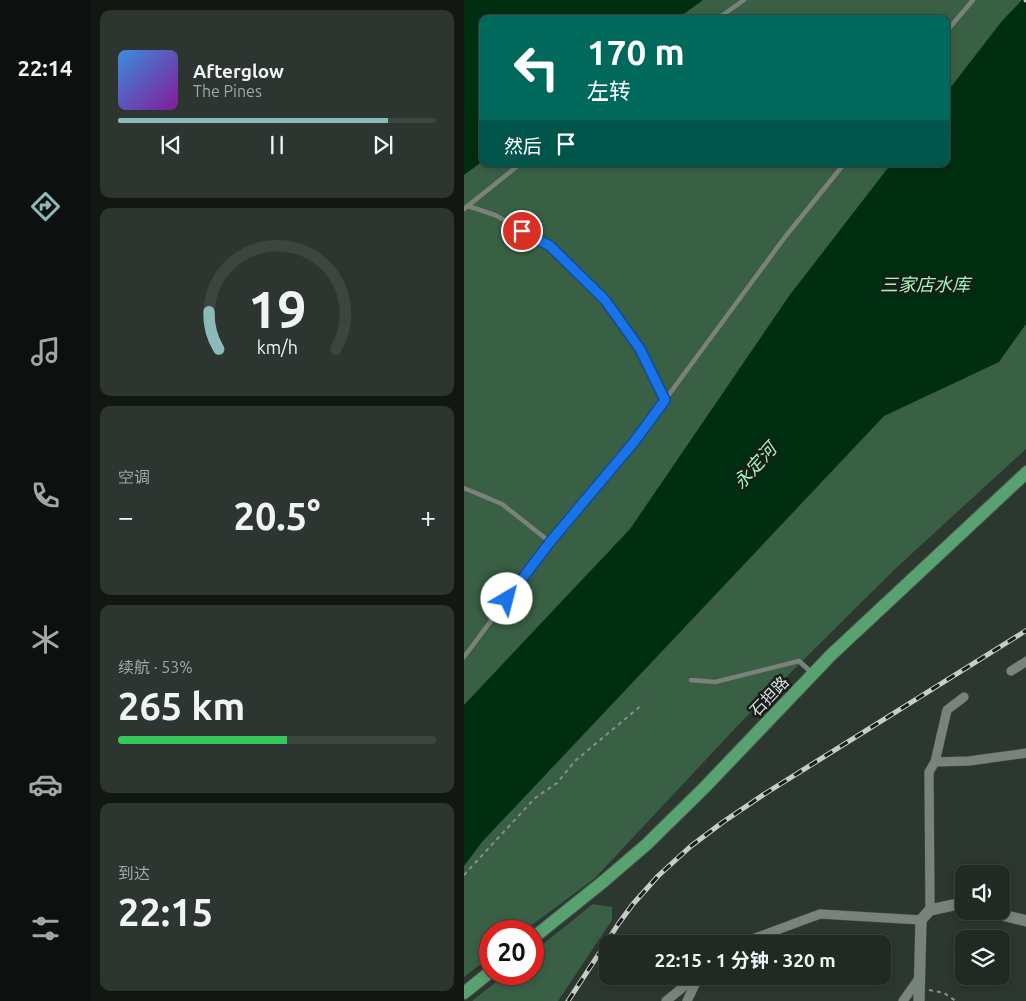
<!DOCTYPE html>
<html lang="zh">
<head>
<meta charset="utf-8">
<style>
	body { margin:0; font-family:Ubuntu,"Noto Sans SC",sans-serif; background:#2d3530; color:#f1f3f6; height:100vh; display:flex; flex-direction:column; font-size:19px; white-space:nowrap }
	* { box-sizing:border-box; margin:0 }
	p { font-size:16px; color:#a2a6a6 }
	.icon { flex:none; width:28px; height:28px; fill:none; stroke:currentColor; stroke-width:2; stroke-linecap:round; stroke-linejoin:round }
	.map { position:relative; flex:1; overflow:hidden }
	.sheet { display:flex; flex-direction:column; gap:10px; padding:10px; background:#121713; width:374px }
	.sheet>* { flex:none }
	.guide { position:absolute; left:15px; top:15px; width:471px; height:152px; border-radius:10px; box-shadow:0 2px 8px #0003,0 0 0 1px #3e4541; background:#00695c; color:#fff; overflow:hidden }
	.buttons { position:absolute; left:491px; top:865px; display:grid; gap:10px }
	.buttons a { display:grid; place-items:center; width:55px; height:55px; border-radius:10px; background:#212923; box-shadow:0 2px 8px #0003,0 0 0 1px #3e4541; font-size:25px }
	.speed { position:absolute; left:15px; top:920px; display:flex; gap:10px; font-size:25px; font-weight:700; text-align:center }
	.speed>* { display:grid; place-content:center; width:65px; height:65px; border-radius:50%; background:#212923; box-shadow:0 2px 8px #0003,0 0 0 1px #3e4541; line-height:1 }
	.speed .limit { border:8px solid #d22; background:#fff; color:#111 }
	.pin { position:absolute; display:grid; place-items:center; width:42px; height:42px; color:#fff; margin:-21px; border:2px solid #fff; border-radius:50%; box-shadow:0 1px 5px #0007 }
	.me { position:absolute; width:55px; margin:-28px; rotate:37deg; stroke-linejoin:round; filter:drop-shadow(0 0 4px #0008) }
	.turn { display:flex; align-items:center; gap:18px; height:105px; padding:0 25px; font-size:22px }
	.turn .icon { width:65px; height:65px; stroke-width:2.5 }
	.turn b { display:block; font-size:35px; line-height:42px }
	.then { display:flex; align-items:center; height:48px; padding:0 25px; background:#0003; gap:10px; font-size:19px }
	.big { font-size:38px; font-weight:700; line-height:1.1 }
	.sheet .card { flex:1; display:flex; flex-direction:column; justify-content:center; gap:8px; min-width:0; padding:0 18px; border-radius:10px; background:#2d3530 }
	.sheet .dial { align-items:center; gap:0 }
	.dial svg { height:130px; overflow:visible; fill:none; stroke:#3e4541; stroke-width:7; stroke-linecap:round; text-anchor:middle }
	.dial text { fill:#f1f3f6; stroke:none }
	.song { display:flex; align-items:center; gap:15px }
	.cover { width:60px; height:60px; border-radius:8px; background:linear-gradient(135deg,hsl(210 70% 55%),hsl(290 70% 35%)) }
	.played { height:5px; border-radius:2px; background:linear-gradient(90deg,#8bbbb9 85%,#3e4541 85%) }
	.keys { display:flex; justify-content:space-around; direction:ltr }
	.heat { display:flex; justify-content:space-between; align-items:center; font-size:28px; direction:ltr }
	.charge { height:8px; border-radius:4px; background:linear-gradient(90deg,#34c759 53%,#3e4541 0) }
	.trip { position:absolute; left:135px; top:935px; width:292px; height:50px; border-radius:10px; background:#212923; box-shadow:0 2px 8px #0003,0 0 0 1px #3e4541; font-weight:700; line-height:50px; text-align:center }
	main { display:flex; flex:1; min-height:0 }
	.tabs { display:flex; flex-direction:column; width:90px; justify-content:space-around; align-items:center; background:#0d100e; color:#a2a6a6 }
	.tabs .icon { width:35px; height:35px }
	.tabs .selected { color:#8bbbb9 }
	.tabs b { font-size:22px; color:#f1f3f6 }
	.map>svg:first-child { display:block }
	.green { fill:#396044; fill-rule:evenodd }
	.water { fill:#002e11 }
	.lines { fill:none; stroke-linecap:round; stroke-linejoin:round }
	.lane-casing { stroke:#4c544e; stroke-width:5.5 }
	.street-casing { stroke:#4c544e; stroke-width:10 }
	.secondary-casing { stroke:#4c544e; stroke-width:12 }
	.primary-casing { stroke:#4c544e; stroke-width:14 }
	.path { stroke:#878f89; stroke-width:2; stroke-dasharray:4 4; stroke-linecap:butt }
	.lane { stroke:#78847a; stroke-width:4.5 }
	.street { stroke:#78847a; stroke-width:9 }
	.secondary { stroke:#78847a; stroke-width:11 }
	.primary { stroke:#58a170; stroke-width:12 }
	.rail-casing { stroke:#c7cdc8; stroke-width:5 }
	.rail { stroke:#181d19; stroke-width:3; stroke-dasharray:9; stroke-linecap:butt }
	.route-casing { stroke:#114b97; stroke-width:12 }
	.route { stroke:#1a73e8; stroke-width:9 }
	.labels { text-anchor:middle; stroke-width:5; stroke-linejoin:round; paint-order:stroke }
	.street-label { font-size:16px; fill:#dae0db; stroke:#181d19 }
	.water-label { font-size:18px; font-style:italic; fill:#a1f6b8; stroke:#181d19 }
</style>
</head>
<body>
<main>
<nav class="tabs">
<b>22:14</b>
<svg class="icon selected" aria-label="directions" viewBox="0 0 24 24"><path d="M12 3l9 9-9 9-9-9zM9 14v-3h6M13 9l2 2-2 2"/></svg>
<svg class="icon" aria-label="music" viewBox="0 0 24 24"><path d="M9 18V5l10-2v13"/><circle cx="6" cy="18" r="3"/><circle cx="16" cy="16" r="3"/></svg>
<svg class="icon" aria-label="phone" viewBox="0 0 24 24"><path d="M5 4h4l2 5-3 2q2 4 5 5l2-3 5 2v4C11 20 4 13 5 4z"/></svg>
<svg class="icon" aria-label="climate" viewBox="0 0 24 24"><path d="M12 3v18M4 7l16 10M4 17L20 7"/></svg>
<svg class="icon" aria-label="car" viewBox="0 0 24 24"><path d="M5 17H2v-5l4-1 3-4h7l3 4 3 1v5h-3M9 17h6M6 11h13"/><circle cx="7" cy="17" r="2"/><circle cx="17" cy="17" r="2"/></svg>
<svg class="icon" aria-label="filters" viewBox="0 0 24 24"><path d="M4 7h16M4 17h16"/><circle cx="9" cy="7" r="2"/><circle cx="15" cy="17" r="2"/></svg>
</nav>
<section class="sheet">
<div class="card">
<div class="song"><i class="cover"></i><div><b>Afterglow</b><p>The Pines</p></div></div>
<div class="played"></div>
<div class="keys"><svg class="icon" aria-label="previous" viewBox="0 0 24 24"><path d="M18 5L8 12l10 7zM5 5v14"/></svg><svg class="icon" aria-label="pause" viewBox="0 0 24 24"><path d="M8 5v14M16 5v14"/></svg><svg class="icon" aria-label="next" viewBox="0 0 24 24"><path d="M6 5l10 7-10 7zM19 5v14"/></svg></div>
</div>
<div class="card dial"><svg viewBox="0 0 100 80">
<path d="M14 69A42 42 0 1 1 86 69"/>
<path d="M14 69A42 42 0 0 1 8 46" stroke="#8bbbb9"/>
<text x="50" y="56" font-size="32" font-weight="700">19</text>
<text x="50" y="72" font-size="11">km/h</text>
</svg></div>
<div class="card"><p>空调</p>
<div class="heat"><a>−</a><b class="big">20.5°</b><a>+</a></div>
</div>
<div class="card"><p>续航 · 53%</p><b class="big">265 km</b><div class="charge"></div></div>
<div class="card"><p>到达</p><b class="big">22:15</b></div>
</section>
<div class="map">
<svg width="563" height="1001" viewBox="0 0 563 1001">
	<rect width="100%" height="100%" fill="#2c372f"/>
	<g class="green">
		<path d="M0,0H562V449L432,568L279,720L131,878L60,931H26V957L0,977ZM19,19H482V164H19Z"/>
		<path d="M129,904L148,907V920L94,1001H8L42,974H69V952Z"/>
	</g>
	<g class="water">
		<path d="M0,0H239L213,19H19V161L0,175Z"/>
		<path d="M558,0H563L562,324L535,362L420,416L18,842L0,866V705L166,529L325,296L427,164H482L483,92L538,21Z"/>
	</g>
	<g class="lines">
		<g class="lane-casing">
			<g id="lane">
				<path d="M253,19L280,0"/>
				<path d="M482,32L509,0"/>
				<path d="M4,206L31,215L86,246L141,300L176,349L201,400"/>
				<path d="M0,209L56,164"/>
				<path d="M0,488L38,504L86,542"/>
				<path d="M0,657L86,542L170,442L321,237L380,164"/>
				<path d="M227,680L251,682L335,661L348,673"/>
			</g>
		</g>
		<g class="street-casing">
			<g id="street">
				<path d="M547,671L563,661"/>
				<path d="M471,762L483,710L500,697"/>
				<path d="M466,910L465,772L471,762L505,761L563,753"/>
				<path d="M275,944L356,914L457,920"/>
				<path d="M202,1001L233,976"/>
				<path d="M223,1001L235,976"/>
				<path d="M439,1001L456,977"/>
			</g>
		</g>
		<g class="secondary-casing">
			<g id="secondary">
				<path d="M522,911L563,921"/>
				<path d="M455,1001L457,920L466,910L494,904L500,905"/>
			</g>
		</g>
		<g class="primary-casing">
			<g id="primary">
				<path d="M69,938L140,881L183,844L241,787L367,655L563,472"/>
				<path d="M0,993L26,972"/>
			</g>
		</g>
		<g class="path">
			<path d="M0,875L71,798L93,783L111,761L179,704"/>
			<path d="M465,990L480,993L492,1001"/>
		</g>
		<use href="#lane" class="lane"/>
		<use href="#street" class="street"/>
		<use href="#secondary" class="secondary"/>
		<use href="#primary" class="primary"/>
		<g class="rail-casing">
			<g id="rail">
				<path d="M562,0H563"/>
				<path d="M104,1001L155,923L169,904L194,876L227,846L259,822L302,793L563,630"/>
			</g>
		</g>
		<use href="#rail" class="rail"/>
	</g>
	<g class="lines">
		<g class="route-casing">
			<path id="route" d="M43,599L86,542L170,442L201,400L176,349L141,300L86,246L58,231"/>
		</g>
		<use href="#route" class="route"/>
	</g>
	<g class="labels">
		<g class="street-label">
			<text transform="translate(305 696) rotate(-46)" y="6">石担路</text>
		</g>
		<g class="water-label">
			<text x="461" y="291">三家店水库</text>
			<text transform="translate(291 466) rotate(-48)" y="6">永定河</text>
		</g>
	</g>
</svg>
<div class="buttons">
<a><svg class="icon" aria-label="sound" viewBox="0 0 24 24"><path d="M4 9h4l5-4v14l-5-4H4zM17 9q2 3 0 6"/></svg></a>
<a><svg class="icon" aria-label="layers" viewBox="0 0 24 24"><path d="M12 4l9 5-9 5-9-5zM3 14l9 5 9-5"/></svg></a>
</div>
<div class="speed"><div class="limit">20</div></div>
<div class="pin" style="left:58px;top:231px;background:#d93025"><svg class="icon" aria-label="arrive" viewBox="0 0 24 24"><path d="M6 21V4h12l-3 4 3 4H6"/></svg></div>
<svg class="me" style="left:43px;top:599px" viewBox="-20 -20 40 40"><circle r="19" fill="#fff"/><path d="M0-13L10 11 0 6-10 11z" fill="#1a73e8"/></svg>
<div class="trip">22:15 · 1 分钟 · 320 m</div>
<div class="guide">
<div class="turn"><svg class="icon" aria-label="left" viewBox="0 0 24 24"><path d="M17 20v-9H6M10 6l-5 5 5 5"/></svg><div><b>170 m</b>左转</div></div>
<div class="then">然后<svg class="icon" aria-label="arrive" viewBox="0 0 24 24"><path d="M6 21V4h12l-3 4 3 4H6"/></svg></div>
</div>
</div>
</main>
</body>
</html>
